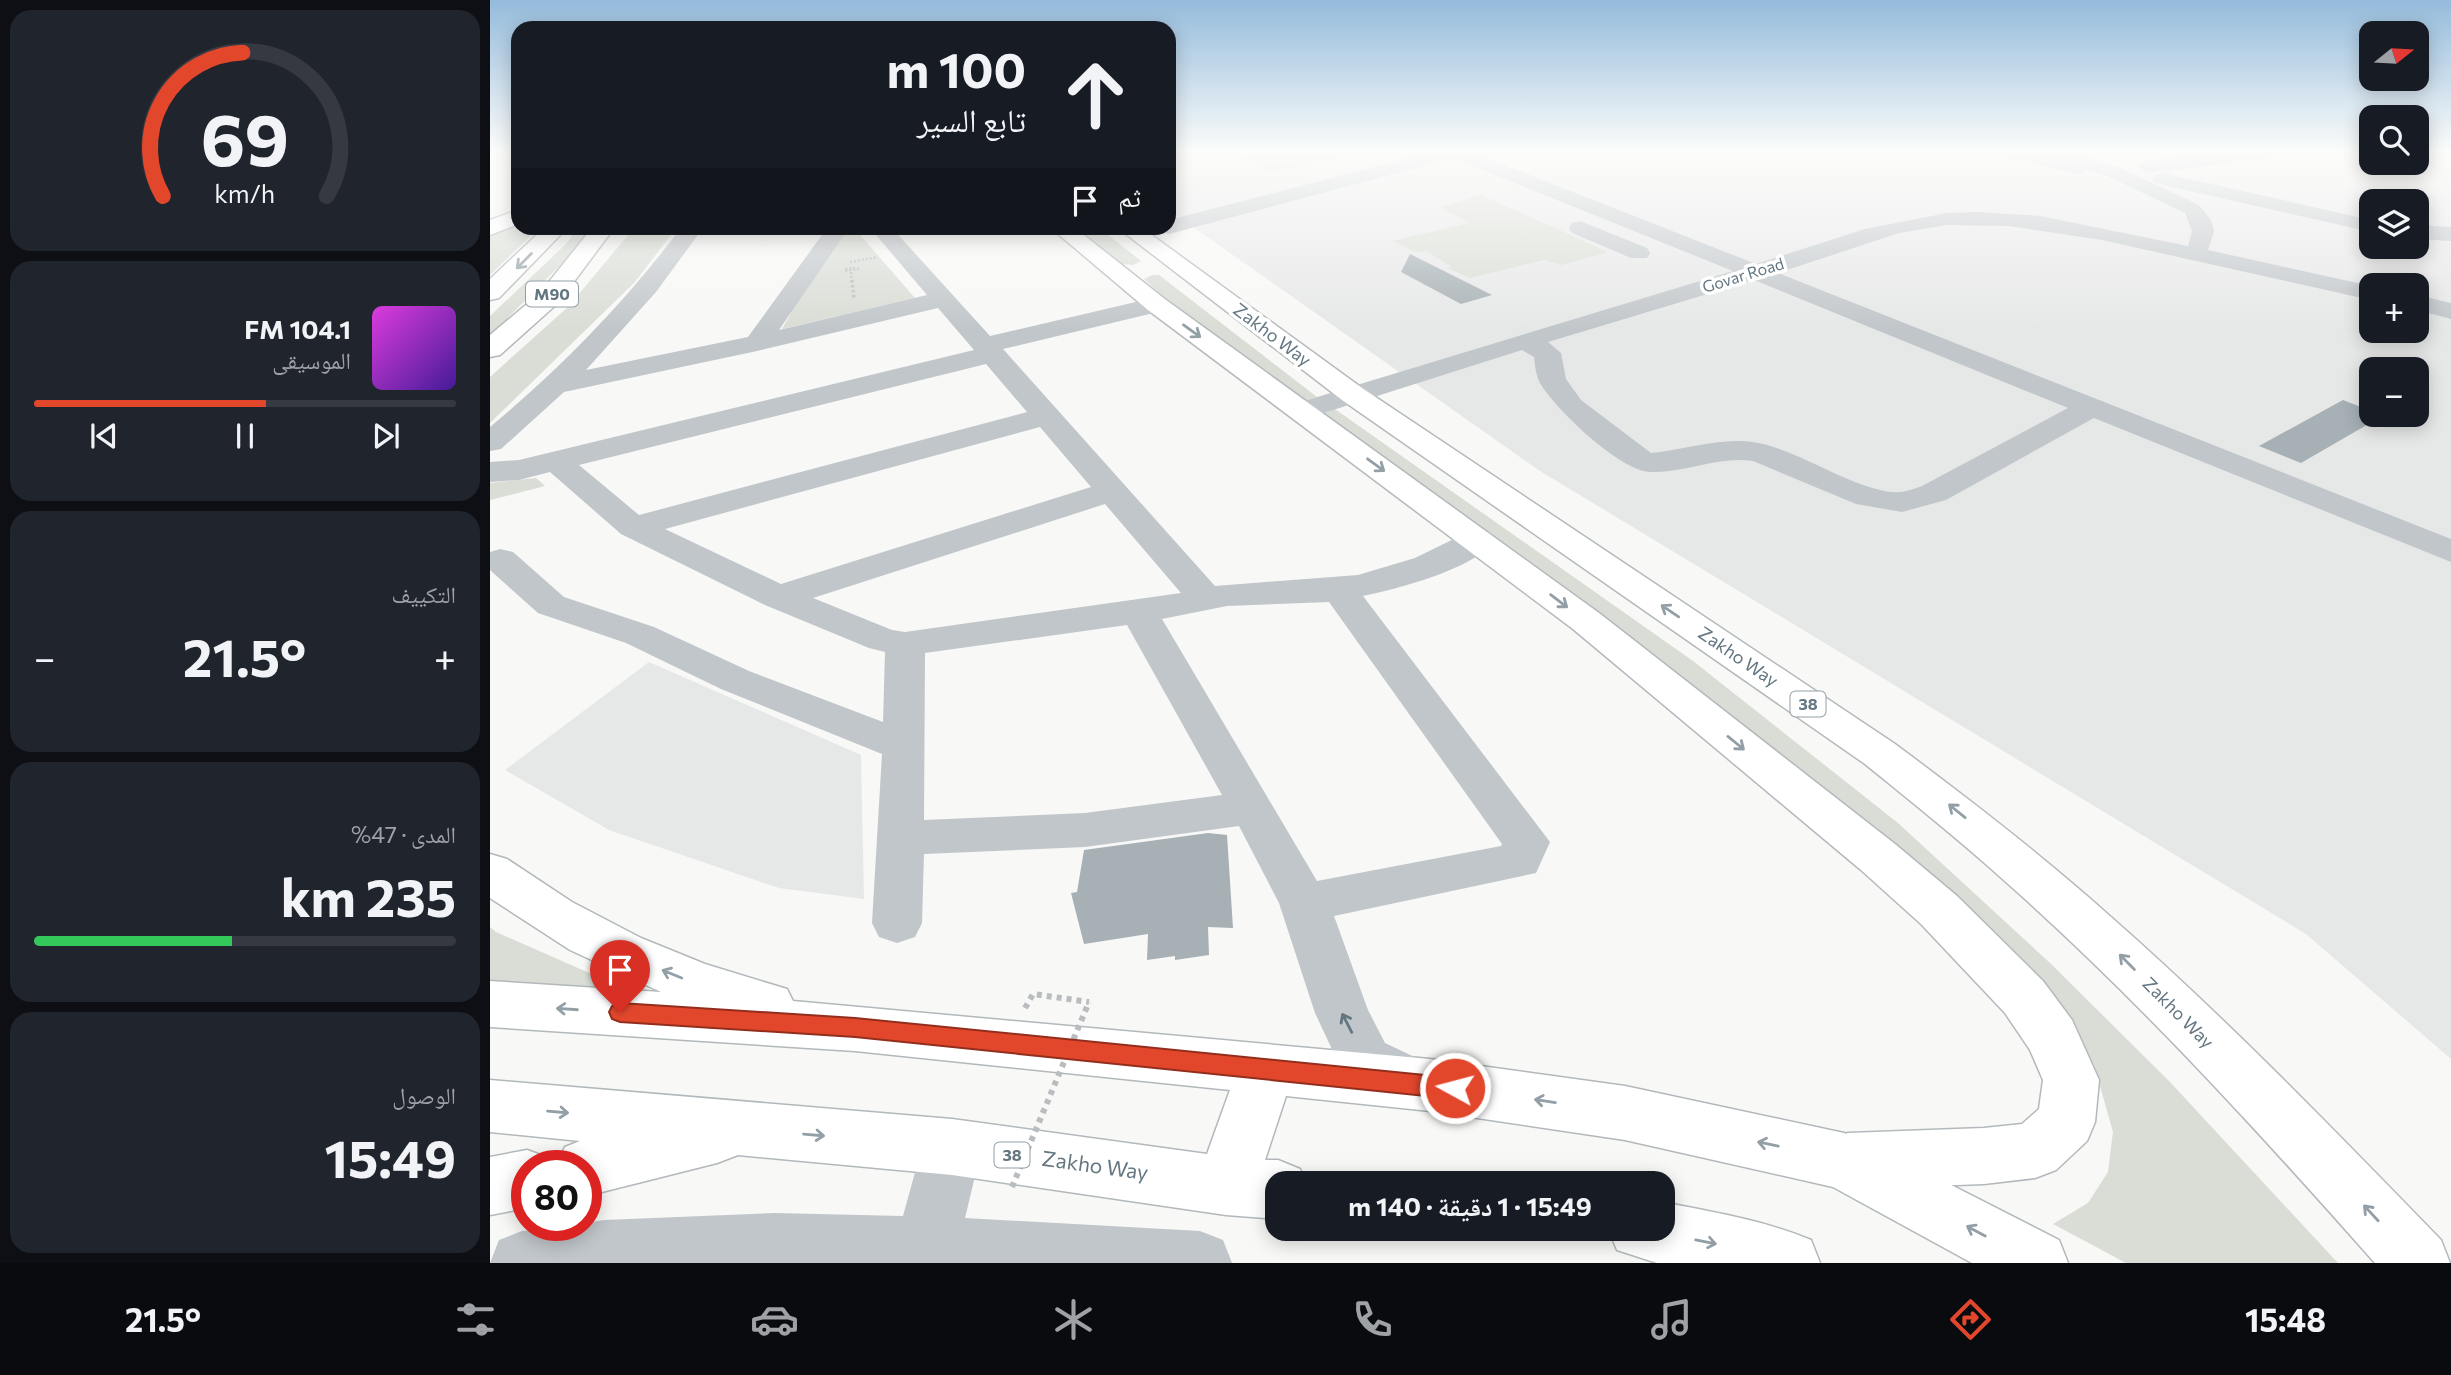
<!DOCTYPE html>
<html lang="ar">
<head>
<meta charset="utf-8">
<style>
	body { margin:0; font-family:Commissioner,"Noto Naskh Arabic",sans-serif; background:#20242c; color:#f1f3f6; direction:rtl; height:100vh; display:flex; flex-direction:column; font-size:26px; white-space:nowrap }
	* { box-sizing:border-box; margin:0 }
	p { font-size:23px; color:#9ea1a6 }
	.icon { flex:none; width:38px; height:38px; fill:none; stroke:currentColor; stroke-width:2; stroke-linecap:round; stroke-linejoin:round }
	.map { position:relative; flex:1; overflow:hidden; direction:ltr }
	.side { display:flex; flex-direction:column; gap:10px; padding:10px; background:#0d0f14; width:490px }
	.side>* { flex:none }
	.guide { position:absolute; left:21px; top:21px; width:665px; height:214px; border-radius:21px; box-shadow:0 4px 18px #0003; direction:rtl; background:#171b24; color:#f1f3f6; overflow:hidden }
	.needle { width:46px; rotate:72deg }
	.fabs { position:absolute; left:1869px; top:21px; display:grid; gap:14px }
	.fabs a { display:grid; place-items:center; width:70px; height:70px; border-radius:14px; background:#171b24; box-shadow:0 4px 18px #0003; font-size:35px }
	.speed { position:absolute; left:21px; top:1150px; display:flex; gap:14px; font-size:35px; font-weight:700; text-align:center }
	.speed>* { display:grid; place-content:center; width:91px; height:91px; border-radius:50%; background:#171b24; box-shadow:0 4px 18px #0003; line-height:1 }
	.speed .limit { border:10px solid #d22; background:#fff; color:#111 }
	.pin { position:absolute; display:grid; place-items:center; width:60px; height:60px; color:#fff; margin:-72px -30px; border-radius:50% 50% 50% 0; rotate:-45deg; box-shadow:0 0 7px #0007 }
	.pin .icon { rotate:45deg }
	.me { position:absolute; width:77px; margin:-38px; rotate:277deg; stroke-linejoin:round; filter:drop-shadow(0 0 5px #0008) }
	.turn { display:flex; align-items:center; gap:24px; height:147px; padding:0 35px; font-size:32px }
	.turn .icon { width:91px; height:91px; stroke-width:2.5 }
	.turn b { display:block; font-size:49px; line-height:60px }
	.then { display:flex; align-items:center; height:66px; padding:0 35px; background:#0003; gap:14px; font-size:26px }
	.big { font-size:52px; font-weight:700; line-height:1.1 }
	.side .widget { flex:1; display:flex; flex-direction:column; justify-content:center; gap:10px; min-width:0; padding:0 24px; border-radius:21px; background:#20242c }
	.side .dial { align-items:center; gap:0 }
	.dial svg { height:182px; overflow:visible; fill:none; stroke:#363941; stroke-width:7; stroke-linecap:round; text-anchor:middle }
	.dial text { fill:#f1f3f6; stroke:none }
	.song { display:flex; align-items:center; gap:21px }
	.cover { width:84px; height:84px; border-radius:10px; background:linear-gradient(135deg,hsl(300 70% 55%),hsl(260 70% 35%)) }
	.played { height:7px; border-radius:4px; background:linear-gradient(90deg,#e2472c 55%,#363941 55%) }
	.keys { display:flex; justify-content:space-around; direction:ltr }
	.heat { display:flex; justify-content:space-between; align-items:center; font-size:38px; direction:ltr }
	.charge { height:10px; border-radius:5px; background:linear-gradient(90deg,#34c759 47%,#363941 0) }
	.trip { position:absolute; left:775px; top:1171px; width:410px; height:70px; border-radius:21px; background:#171b24; box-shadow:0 4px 18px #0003; font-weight:700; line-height:70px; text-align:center; direction:rtl }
	.menu { display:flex; height:112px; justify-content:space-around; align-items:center; background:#090b0e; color:#9ea1a6 }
	.menu .icon { width:49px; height:49px }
	.menu .on { color:#e2472c }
	.menu b { font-size:32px; color:#f1f3f6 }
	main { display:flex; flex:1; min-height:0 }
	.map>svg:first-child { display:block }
	.built { fill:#e6e8e7; fill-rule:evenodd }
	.green { fill:#d9ddd5 }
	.building { fill:#a6b0b5 }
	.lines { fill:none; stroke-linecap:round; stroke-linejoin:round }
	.major-casing { stroke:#b3b9bc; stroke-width:3 }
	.highway-casing { stroke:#b2b8bb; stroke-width:3 }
	.path-far2 { stroke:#b9bdc0; stroke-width:2.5; stroke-dasharray:2 2; stroke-linecap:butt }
	.path-far1 { stroke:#b9bdc0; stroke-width:3.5; stroke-dasharray:2.5 2.5; stroke-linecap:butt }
	.path { stroke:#b9bdc0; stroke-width:6; stroke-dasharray:5 5; stroke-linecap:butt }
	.minor { fill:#c1c6ca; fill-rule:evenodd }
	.major { fill:#fff; fill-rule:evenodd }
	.highway { fill:#fff; fill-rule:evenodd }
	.path-bridge { stroke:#b9bdc0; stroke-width:6; stroke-dasharray:5 5; stroke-linecap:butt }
	.oneway { stroke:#929fa7 }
	.oneway2 { stroke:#637681 }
	.route { fill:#e2472c; stroke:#932e1d; stroke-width:2 }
	.labels { text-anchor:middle; stroke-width:7; stroke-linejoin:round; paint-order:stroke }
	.far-street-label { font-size:16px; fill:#637681; stroke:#fff }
	.shield { fill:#fff; stroke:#929fa7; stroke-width:2 }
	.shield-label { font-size:16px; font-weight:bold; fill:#637681 }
	.street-label { font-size:18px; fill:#637681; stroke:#fff }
	.near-street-label { font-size:21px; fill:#637681; stroke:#fff }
</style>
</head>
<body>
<main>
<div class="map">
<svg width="1961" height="1263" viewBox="0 0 1961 1263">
	<rect width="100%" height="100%" fill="#f8f8f6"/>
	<g class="built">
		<path d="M679,153H1881V163H1927V153H1961V1059L1816,934L1050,471L679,210ZM1881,201H1927V247H1881ZM1881,285H1927V331H1881ZM1881,369H1927V415H1881Z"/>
		<path d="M159,662L371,755L374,899L289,888L119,830L15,770Z"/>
	</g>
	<g class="green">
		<path d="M740,153H878L780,173Z"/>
		<path d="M991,195L1118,252L1072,265L1054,260L980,278L957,268L962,267L936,251L926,252L903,241L979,223L951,207Z"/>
		<path d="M28,221V228H49L0,275V234Z"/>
		<path d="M88,228H107L0,336V316L76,244Z"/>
		<path d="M144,228H186L145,282L0,423V377L78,307Z"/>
		<path d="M349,228H364L425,298L292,329Z"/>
		<path d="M588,228H609L651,261L643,265L632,264Z"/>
		<path d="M662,275H669L827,397L808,403L704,325L654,279Z"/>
		<path d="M842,407L1203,661L1408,823L1560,963L1680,1082L1848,1263H1636L1563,1224L1598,1203L1618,1172L1623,1132L1604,1065L1558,1011L821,415Z"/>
		<path d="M46,478L55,486L0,500V483Z"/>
		<path d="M0,927L6,932L147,994L0,982Z"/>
	</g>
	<g class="building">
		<path d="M920,254L1002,295L971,304L911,272Z"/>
		<path d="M1853,400L1881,411V415H1894L1811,463L1769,446Z"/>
		<path d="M718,833L737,835L743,928L718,927L719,955L685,960V956L657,960L658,934L594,944L581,893L587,892L594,850Z"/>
	</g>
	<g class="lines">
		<g class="major-casing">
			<g id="major">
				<path d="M561,228H585L676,300L1109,613L1405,844L1467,896L1553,981L1582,1020L1609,1080L1605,1122L1597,1141L1566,1170L1545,1178L1494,1184L1358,1189L1337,1181L1328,1161L1337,1141L1358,1133L1494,1128L1532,1124L1549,1109L1553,1080L1540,1050L1515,1013L1431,924L1371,870L1083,629L658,310Z"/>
				<path d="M628,228H652L872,388L1405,744C1479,799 1552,855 1621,917C1736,1018 1844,1130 1951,1240L1960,1263H1885C1768,1131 1649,1000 1517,883C1471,841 1423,803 1375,764L852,400Z"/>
			</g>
		</g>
		<g class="highway-casing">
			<g id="highway">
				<path d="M28,210V224L0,235V220Z"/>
				<path d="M54,228H77L9,298L0,300V279Z"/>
				<path d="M102,228H124L68,303L10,355L0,357V335L50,293Z"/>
				<path d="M0,854L17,859L82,902L151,938L215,964L297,989L303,1001L940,1059L1135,1086L1354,1133L1375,1141L1569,1240L1578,1263H1482L1343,1187L1135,1140L940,1111L796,1096L775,1160H788L810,1169L816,1183H788V1219L736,1215L462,1175L248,1155L227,1163L96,1196V1166H66L75,1147L90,1141L0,1132V1080L462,1119L717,1154L740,1090L365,1051L0,1027V981L171,992L80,950L0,898Z"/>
				<path d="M37,1150L59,1158L62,1166H37V1208L0,1215V1157Z"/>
				<path d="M1172,1202C1223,1212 1273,1220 1321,1240L1330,1263H1167L1127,1250L1118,1228H1172Z"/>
			</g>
		</g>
		<g class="path-far2">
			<path d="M360,262L388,257"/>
			<path d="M363,268L368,269L355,271L356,269Z"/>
			<path d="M361,272L362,282"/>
		</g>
		<path class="path-far1" d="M362,280L364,299"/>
		<path class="path" d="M535,1008L543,994L599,1002"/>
		<g class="minor">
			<path d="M939,153H984L1266,264L1375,229L1457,213L1488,212L1550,216L1698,246L1702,231L1695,213L1617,176L1597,170L1588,174L1515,157L1513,153H1581L1631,168L1709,205L1721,220L1724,231L1718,250L1881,286V300L1612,240L1519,226L1457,225L1409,233L1288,273L1961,539V562L1604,418L1456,500L1412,512L1366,504L1263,461C1228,456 1196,473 1161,472C1131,472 1065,409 1050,383C1046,376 1045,365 1044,357L1032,350L821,417L811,420L801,417L796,411L801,405L1243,271L963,158L679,234L671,232L668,228H679V220ZM1264,280L1578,408L1432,486C1426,488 1418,491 1411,492C1372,495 1310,450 1268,443C1233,436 1196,450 1161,453L1091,400L1076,379L1071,353L1058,342Z"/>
			<path d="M1729,153H1785L1776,159L1657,173L1647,167L1657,161Z"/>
			<path d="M1672,173L1881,220V232L1665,183L1662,179L1665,175Z"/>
			<path d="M1090,221L1157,248L1160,253L1157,258H1141L1082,233L1079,228L1082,223Z"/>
			<path d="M1927,225L1961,227V241L1927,239Z"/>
			<path d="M191,228H213L166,292L96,370L258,337L337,228H359L289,330L437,295L380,228H402L500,336L667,297L676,300L680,305L676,310L513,349L725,586L868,575L925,558L976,533L988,530L1000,533L1005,540C985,569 907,589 873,596L1060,842L1046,873L844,916L878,1010L895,1043L935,1062L943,1080L935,1098L915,1105L855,1077L825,1013L789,903L749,826L595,847L434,854L432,923L425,937L407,943L389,937L382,923L392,754L231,689L136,643L48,613L0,570V552L10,549L23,552L74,597L164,627L259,671L393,722L395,652L379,648L275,605L131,534L60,472L29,480L0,482V462L29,460L484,350L448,308L267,351L74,392L11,449L0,451V427C71,368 135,302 191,228ZM496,364L537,412L149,515L89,465ZM550,427L601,487L291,584L175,529ZM615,504L691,593L415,632L402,630L323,598ZM839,602L1012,844L1011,846L827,881L672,619L737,606ZM637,625L732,795L595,813L434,820L435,653Z"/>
			<path d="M1927,295L1961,303V319L1927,310Z"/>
			<path d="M462,1119L483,1127L492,1147L475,1218L710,1231L733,1240L742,1263H0L9,1240L32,1231L96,1225V1223L114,1220L284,1213L413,1216L432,1147L441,1127Z"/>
		</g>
		<use href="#major" class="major"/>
		<use href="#highway" class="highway"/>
		<path class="path-bridge" d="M522,1187L599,1002"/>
	</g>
	<defs><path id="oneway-shaft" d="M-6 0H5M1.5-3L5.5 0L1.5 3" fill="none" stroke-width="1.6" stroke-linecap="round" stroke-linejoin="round" transform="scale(1.75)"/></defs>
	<g class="oneway">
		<use href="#oneway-shaft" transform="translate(34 261) rotate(135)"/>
		<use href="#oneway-shaft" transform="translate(702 331) rotate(36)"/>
		<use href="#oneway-shaft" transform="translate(886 465) rotate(36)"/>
		<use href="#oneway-shaft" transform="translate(1069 601) rotate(37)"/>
		<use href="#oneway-shaft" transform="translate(1180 611) rotate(-146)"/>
		<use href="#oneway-shaft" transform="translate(1246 743) rotate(39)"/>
		<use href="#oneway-shaft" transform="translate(1467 811) rotate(-141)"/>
		<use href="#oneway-shaft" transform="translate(1637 962) rotate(-135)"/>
		<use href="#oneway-shaft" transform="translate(182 974) rotate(-158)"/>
		<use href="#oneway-shaft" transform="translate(77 1009) rotate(-176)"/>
		<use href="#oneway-shaft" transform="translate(1055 1101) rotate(-171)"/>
		<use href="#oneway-shaft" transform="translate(68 1112) rotate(5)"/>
		<use href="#oneway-shaft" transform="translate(324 1135) rotate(5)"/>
		<use href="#oneway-shaft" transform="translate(1278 1144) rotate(-168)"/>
		<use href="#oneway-shaft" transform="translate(1881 1213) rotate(-133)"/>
		<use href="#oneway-shaft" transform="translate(1486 1231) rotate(-152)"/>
		<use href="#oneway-shaft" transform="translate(1216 1242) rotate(11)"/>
	</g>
	<use class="oneway2" href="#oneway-shaft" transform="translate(857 1023) rotate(-117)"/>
	<linearGradient id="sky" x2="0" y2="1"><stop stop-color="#94bbdb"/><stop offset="0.46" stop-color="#fcfcfb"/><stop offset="1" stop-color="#fcfcfb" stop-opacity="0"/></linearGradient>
	<rect width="1961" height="330" fill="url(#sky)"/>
	<path class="route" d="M130,1003L365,1018L965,1078L974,1081L977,1088L974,1096L965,1099L365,1037L130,1022L122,1019L119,1012L122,1006Z"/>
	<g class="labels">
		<g class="far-street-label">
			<text transform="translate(1253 275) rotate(-17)" y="6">Govar Road</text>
		</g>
		<g class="shield">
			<rect x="36" y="281.5" width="52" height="25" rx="5"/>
			<rect x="1300.5" y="691.5" width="35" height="25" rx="5"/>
			<rect x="504.5" y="1142.5" width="35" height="25" rx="5"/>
		</g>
		<g class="shield-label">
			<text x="62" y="300">M90</text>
			<text x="1318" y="710">38</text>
			<text x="522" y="1161">38</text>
		</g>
		<g class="street-label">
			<text transform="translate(782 335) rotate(37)" y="6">Zakho Way</text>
			<text transform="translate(1248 657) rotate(34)" y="6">Zakho Way</text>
			<text transform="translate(1688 1013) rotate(45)" y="6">Zakho Way</text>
		</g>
		<g class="near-street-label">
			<text transform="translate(605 1166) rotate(8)" y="7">Zakho Way</text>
		</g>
	</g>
</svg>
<div class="fabs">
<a><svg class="needle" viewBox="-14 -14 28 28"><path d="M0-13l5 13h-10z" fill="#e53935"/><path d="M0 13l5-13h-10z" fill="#9ea1a6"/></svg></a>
<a><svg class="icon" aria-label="search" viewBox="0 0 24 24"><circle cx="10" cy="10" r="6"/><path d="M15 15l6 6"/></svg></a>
<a><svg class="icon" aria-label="layers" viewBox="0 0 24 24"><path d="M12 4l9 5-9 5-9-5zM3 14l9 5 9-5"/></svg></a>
<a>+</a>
<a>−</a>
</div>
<div class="speed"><div class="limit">80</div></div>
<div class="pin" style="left:130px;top:1012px;background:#d93025"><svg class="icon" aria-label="arrive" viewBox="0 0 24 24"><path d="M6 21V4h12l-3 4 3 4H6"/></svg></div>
<svg class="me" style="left:965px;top:1088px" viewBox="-20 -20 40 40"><circle r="17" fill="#e2472c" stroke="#fff" stroke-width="3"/><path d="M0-11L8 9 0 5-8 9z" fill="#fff"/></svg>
<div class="trip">15:49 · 1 دقيقة · 140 m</div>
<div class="guide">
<div class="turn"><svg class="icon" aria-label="ahead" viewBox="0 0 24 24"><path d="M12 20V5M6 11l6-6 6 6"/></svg><div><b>100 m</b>تابع السير</div></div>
<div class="then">ثم<svg class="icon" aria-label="arrive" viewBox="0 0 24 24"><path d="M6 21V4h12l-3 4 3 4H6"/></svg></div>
</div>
</div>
<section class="side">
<div class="widget dial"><svg viewBox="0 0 100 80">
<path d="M14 69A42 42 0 1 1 86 69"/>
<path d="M14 69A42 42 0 0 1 49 6" stroke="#e2472c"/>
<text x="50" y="56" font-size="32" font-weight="700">69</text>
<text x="50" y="72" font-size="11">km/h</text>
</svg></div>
<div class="widget">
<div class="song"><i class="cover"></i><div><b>104.1 FM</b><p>الموسيقى</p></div></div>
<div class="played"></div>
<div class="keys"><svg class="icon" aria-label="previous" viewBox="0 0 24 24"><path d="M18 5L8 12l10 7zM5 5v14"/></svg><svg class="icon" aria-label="pause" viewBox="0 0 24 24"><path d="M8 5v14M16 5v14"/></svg><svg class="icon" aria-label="next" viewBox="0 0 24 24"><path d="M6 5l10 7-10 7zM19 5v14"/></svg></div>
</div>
<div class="widget"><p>التكييف</p>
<div class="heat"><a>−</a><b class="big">21.5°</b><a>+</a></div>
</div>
<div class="widget"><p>المدى · 47%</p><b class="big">235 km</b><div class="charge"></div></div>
<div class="widget"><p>الوصول</p><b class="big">15:49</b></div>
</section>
</main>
<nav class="menu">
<b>15:48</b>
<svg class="icon on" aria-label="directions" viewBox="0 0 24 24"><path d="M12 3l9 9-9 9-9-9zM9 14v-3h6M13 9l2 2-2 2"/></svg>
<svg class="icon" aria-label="music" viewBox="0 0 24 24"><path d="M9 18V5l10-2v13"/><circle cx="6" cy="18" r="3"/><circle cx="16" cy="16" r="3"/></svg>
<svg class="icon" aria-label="phone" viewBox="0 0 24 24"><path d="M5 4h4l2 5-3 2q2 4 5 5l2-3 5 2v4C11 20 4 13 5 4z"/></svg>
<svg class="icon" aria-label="climate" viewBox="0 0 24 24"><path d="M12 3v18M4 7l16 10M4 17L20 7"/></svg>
<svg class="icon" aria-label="car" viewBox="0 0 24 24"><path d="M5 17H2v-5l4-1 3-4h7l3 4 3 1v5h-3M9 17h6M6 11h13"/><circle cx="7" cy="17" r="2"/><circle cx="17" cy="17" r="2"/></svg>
<svg class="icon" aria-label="filters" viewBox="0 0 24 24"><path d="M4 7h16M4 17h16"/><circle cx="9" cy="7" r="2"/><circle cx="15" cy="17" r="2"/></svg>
<b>21.5°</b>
</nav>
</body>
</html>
